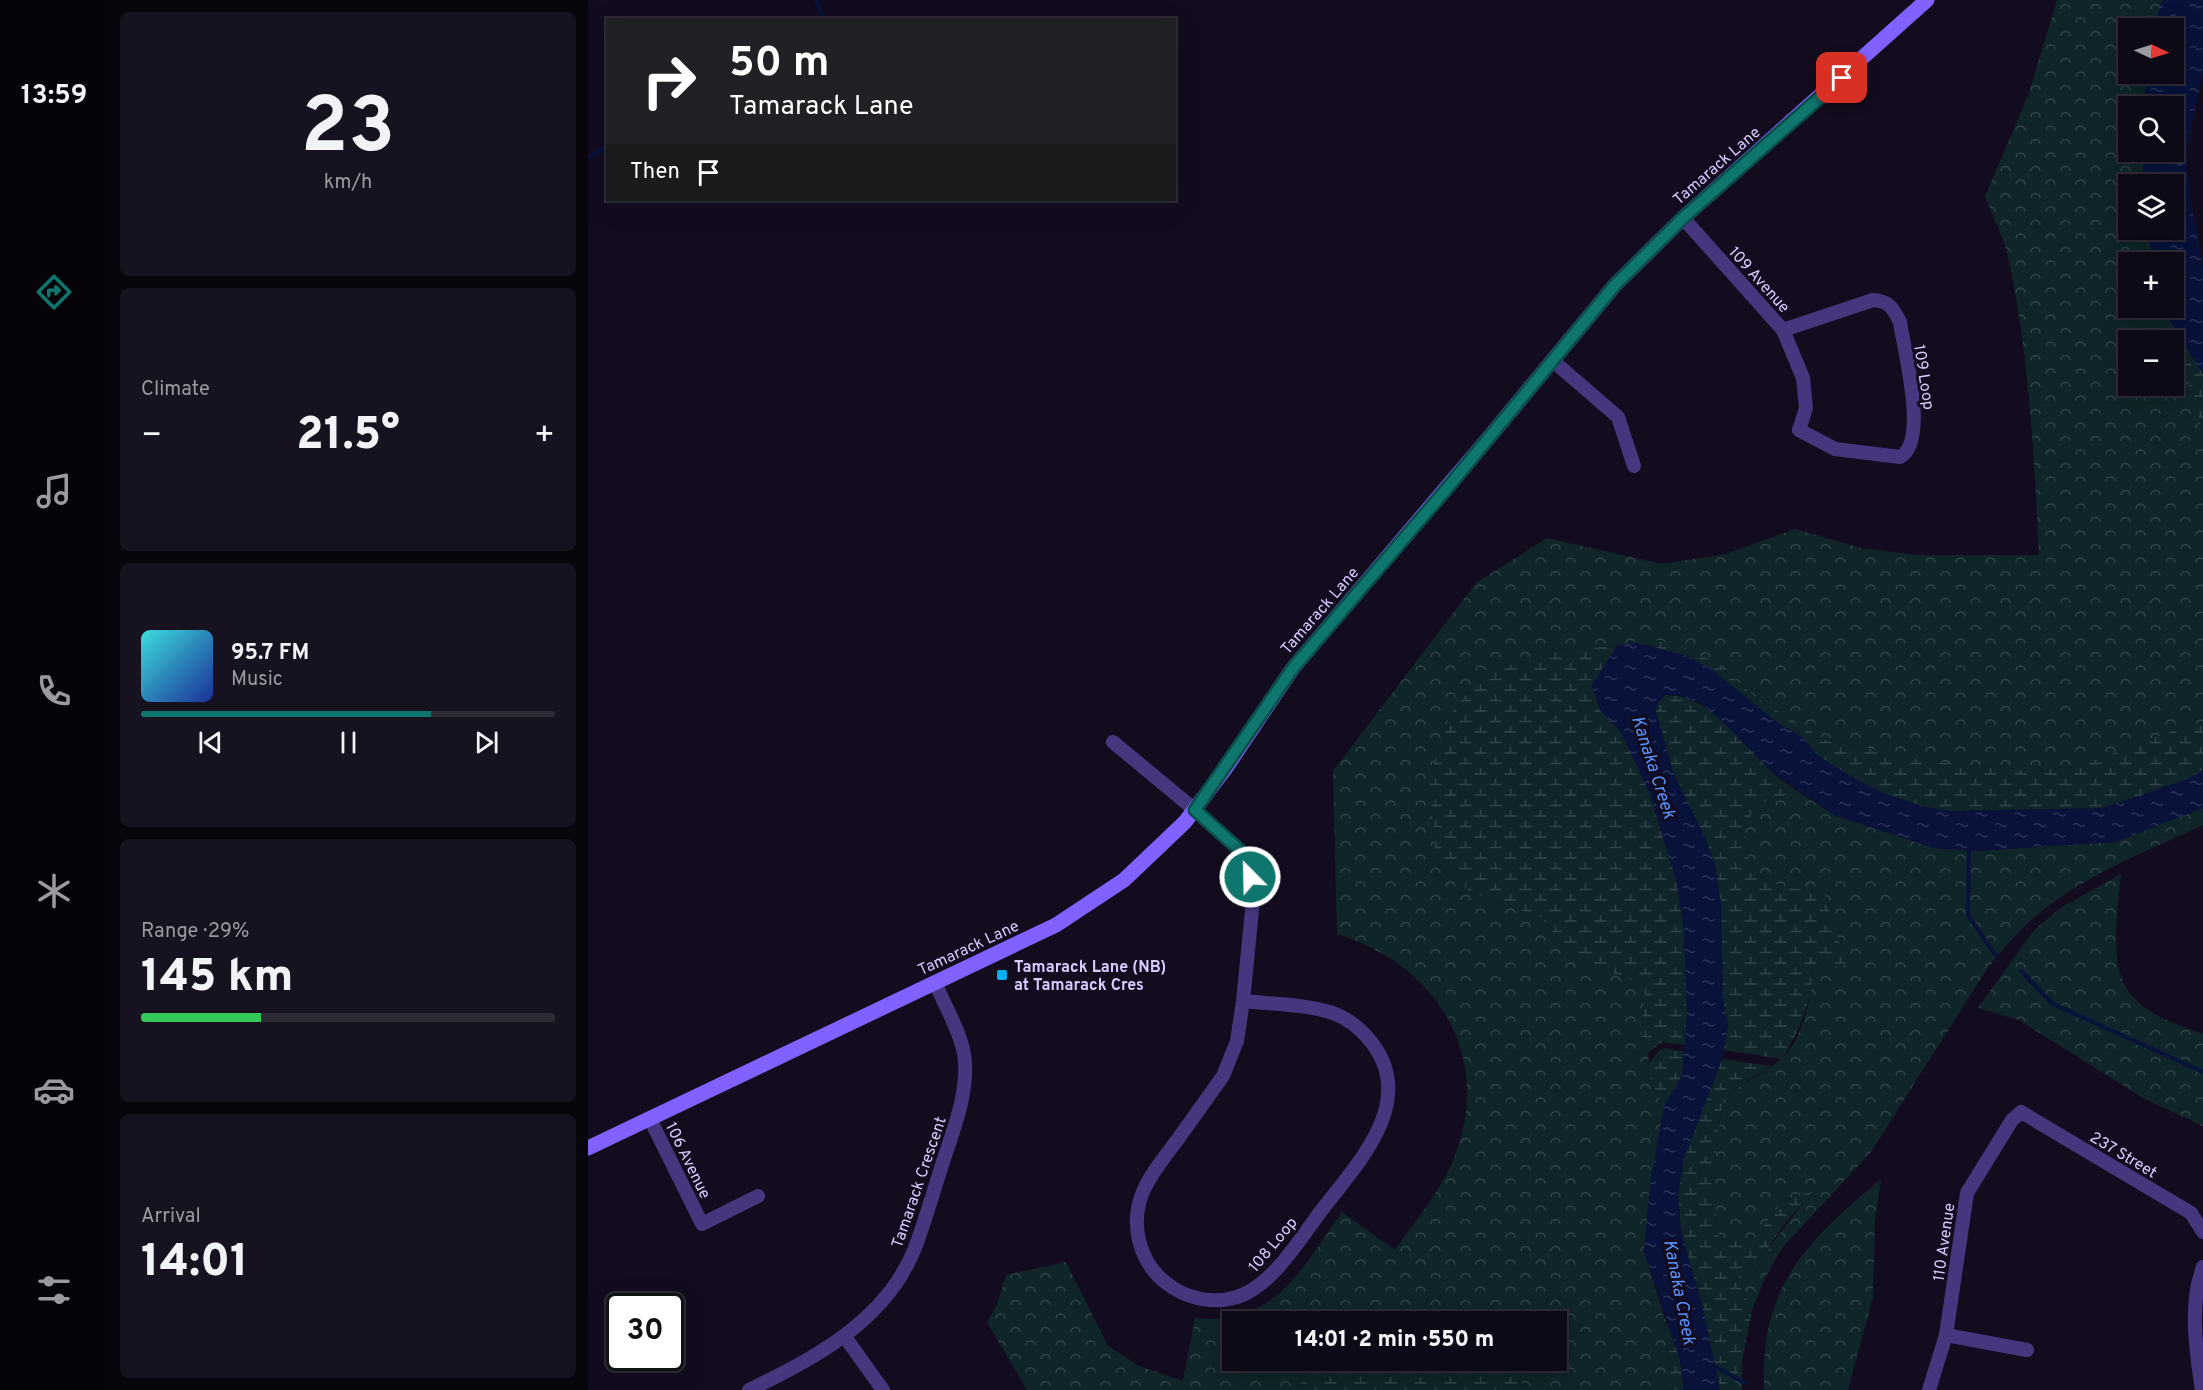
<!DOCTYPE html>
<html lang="en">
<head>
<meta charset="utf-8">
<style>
	body { margin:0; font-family:Overpass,sans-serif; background:#171220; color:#f1f3f6; height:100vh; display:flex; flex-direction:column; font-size:22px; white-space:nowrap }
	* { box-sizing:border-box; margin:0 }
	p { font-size:20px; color:#9b9aa1 }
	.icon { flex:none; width:33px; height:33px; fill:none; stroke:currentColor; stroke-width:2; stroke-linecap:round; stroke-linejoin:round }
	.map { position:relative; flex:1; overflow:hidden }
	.details { display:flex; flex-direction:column; gap:12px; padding:12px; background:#08050d; width:480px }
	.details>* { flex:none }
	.banner { position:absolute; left:18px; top:18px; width:570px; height:183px; border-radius:0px; box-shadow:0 6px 24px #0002,0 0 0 2px #2e2a36; background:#202124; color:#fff; overflow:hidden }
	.needle { width:39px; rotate:94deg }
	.buttons { position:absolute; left:1530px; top:18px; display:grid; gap:12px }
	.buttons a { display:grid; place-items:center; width:66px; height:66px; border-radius:0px; background:#0e0917; box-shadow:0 6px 24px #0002,0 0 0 2px #2e2a36; font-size:30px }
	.speed { position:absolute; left:18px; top:1293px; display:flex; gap:12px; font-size:30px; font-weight:700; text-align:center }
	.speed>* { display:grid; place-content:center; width:78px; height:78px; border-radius:50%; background:#0e0917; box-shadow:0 6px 24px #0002,0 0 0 2px #2e2a36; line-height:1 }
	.speed .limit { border:3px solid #111; border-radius:9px; background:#fff; color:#111 }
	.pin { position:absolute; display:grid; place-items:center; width:51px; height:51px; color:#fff; margin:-26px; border-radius:12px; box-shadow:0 3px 9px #0006 }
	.me { position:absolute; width:66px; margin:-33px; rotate:337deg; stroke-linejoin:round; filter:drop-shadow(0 0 4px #0008) }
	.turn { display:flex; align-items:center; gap:21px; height:126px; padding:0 24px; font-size:27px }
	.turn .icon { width:78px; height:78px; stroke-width:2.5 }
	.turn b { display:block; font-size:42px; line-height:51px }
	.then { display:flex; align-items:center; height:57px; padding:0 24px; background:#0003; gap:12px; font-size:22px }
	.big { font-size:45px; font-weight:800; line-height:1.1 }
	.details .tile { flex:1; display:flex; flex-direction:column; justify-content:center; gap:9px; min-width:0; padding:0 21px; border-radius:9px; background:#171220 }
	.details .dial { align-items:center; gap:0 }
	.dial b { font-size:78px; line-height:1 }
	.song { display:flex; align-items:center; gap:18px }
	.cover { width:72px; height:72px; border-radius:9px; background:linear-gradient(135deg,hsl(180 70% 55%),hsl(230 70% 35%)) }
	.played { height:6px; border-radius:3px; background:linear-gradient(90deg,#0f766e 70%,#2e2a36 70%) }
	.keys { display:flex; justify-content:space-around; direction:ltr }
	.heat { display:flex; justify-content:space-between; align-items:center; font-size:33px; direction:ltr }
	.charge { height:9px; border-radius:4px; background:linear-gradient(90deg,#34c759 29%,#2e2a36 0) }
	.trip { position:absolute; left:634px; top:1311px; width:345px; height:60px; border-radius:0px; background:#0e0917; box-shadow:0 6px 24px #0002,0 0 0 2px #2e2a36; font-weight:800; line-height:60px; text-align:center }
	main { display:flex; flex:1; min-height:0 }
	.dock { display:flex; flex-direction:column; width:108px; justify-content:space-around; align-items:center; background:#060409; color:#9b9aa1 }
	.dock .icon { width:42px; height:42px }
	.dock .on { color:#0f766e }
	.dock b { font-size:27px; color:#f1f3f6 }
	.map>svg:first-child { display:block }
	.forest { fill:url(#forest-crowns); fill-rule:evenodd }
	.wetland { fill:url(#wetland-marsh) }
	.water { fill:url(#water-ripples) }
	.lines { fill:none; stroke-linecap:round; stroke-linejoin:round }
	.stream { stroke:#08123b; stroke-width:4 }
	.street { stroke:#46367e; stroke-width:14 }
	.secondary { stroke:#8161ff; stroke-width:15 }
	.route-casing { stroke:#0a4d48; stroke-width:15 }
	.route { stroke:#0f766e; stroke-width:10 }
	.poi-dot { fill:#00b1f5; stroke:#130c1f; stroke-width:2 }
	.labels { text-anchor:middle; stroke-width:6; stroke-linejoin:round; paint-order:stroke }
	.street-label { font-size:16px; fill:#d9caff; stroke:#130c1f }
	.poi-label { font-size:16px; font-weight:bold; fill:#d9caff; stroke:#130c1f; text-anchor:start }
	.water-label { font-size:18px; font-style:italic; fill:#5894ff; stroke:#130c1f }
</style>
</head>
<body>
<main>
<nav class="dock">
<b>13:59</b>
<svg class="icon on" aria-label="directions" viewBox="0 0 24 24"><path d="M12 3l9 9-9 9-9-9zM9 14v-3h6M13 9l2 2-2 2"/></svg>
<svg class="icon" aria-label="music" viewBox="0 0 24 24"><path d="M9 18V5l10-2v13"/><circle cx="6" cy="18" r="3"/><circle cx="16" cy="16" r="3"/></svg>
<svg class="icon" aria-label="phone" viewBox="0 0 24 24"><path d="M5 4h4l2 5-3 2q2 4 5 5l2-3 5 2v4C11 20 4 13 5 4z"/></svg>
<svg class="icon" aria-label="climate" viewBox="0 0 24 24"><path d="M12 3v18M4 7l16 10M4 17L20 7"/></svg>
<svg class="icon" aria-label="car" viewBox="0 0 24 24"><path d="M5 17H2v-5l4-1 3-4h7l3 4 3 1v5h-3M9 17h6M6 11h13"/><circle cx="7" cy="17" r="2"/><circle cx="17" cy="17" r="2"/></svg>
<svg class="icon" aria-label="filters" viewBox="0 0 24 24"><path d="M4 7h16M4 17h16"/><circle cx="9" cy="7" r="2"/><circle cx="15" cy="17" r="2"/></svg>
</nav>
<section class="details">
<div class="tile dial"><b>23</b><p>km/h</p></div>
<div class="tile"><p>Climate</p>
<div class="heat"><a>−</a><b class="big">21.5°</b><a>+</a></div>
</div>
<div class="tile">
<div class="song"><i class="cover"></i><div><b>95.7 FM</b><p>Music</p></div></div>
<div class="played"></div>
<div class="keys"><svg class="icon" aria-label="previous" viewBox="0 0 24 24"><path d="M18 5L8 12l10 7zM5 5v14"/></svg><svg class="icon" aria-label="pause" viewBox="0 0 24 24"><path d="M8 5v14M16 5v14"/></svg><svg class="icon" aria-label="next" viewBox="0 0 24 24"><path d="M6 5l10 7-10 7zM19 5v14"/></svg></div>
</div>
<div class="tile"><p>Range · 29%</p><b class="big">145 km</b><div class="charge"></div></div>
<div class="tile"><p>Arrival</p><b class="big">14:01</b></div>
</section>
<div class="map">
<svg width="1615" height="1390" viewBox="0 0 1615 1390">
	<defs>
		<pattern id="forest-crowns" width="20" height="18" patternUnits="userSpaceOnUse" patternTransform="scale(1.5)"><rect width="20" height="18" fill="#0f2529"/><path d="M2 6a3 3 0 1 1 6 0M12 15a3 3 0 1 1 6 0" fill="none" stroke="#314349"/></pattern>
		<pattern id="wetland-marsh" width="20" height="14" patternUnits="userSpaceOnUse" patternTransform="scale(1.5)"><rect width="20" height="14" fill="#0f2529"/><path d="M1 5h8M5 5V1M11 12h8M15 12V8" fill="none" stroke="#314349"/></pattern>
		<pattern id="water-ripples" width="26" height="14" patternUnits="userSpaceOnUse" patternTransform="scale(1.5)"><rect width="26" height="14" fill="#08123b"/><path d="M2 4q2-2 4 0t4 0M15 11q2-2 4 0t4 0" fill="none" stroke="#2b3358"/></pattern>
	</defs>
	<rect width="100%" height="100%" fill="#130c1f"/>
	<g class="forest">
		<path d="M1469,0H1574L1566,28H1540V74H1560L1555,106H1540V152H1554L1556,184H1540V230H1559L1566,262H1540V308H1579L1615,432V723L1600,725L1499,763L1452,771L1345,762L1236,739L1166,696L1131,665L1065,639L1029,646L969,650L926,665L902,663L862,715L841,778L883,893L953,917L984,958L1057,985L1053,1045L1060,1053L1062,1080L1076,1106L1062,1187L1056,1251L1075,1313L1084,1390H935L933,1374L918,1361L969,1360V1322H645V1360L739,1361L705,1390H439L399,1322L409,1305L418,1275L478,1262L520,1346L551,1366L595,1381L607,1318C687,1327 714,1268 754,1212L807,1250C827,1221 853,1191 866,1158C907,1056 848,964 749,934L745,771L888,583L959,538L1074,564L1138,554L1207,529L1273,548L1329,555H1451C1446,454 1441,351 1419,252C1414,234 1404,215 1397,196L1440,96ZM1540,340H1586V386H1540Z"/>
		<path d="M1209,791L1246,815L1346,848L1388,851L1527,842L1615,808V825C1564,849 1509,870 1463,904C1438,922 1418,945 1399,969L1283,1152L1194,1248L1177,1278L1164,1310L1148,1278L1172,1260L1223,1192L1194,1202L1167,1238L1132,1244C1123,1189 1126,1151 1136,1096C1155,1084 1175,1074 1192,1060C1214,1043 1224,995 1225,969L1257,965L1237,895L1179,882L1160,858L1156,823L1174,803Z"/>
		<path d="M1533,874C1530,909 1518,971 1546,998C1564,1017 1591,1025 1615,1034V1126L1555,1098L1431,1020L1390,1008L1446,930L1474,907Z"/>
		<path d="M1293,1179L1287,1220L1285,1297L1260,1390H1176C1172,1284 1218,1243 1293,1179Z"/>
		<path d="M1154,1361V1390H1144Z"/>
	</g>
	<g class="wetland">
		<path d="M1582,321L1615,374V432Z"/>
		<path d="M1065,639L1096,647L1131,665L1166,696L1236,739L1345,762L1452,771L1499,763L1600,725L1615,723V770L1600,779L1515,808L1361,811L1337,807L1297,794L1264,777L1229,755L1214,737L1191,724L1123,669L1096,655L1045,642Z"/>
		<path d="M1029,646L1004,685L1012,710L1033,732L1062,794L1089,883L1096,931L1099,1016L1097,1045L1074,1042L1060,1053L1053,1045L1057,985L984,958L953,917L883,893L848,856L841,778L862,715L902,663L926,665L969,650Z"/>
		<path d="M1077,695C1122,695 1151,739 1180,768C1188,777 1200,784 1209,791L1174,803L1156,823L1160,858L1179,882L1237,895L1258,965L1225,969C1223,1004 1212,1029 1194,1059L1136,1050L1140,1026L1135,999L1133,903L1127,866L1085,772L1068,712L1070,702Z"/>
		<path d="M1078,1048L1096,1052L1094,1076L1076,1106L1062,1080L1061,1063L1072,1050Z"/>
		<path d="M1134,1059L1183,1066L1136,1096C1126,1151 1123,1189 1132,1244L1167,1238L1194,1202L1225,1191L1197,1223L1172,1260L1148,1278L1164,1310L1154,1361L1144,1390H1132L1116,1313L1093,1231L1090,1195L1095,1161Z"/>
		<path d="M1075,1313L1092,1360L1096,1390H1084Z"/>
		<path d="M739,1361H918L933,1374L935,1390H705Z"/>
	</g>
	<g class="water">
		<path d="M1574,0H1615V71L1598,153L1602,198L1615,267V374L1582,321L1579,308H1586V262H1566L1559,230H1586V184H1556L1554,152H1586V106H1555L1560,74H1586V28H1566Z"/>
		<path d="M1045,642L1096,655L1123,669L1191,724L1214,737L1229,755L1264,777L1297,794L1337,807L1361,811L1515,808L1600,779L1615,770V808L1527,842L1388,851L1346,848L1246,815L1182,770L1133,720L1112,703L1090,695H1077L1070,702L1068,712L1085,772L1117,837L1127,866L1133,903L1135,998L1140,1026L1133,1062L1095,1161L1090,1195L1093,1231L1116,1313L1132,1390H1096L1092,1360L1056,1251L1062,1187L1076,1106L1094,1076L1099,1016L1096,931L1089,883L1062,794L1033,732L1012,710L1004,685L1029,646Z"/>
	</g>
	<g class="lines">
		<g class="stream">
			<path d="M228,0L236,20"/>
			<path d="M0,158L20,145"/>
			<path d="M1381,845L1380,915L1408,956"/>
			<path d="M1433,971L1465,1004L1615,1072"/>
			<path d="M1126,1366L1157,1383"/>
		</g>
		<g class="street">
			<path d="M1095,218L1195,330L1215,378L1218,408L1211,430"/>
			<path d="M1195,330L1285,300C1301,301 1305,308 1312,322C1316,351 1341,442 1312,457L1247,449L1211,430"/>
			<path d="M964,360L1030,417L1046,466"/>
			<path d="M525,742L607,810L656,854L665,900L655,1001L649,1041L635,1076C620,1097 605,1118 590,1139C566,1171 541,1198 551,1240C555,1257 563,1271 577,1282C596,1298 624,1305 649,1297C684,1286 712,1239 733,1211C768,1165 830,1103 784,1043C774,1030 761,1019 745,1013C717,1004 684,1004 655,1001"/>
			<path d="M62,1119L114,1224L170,1196"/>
			<path d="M1358,1335L1439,1350"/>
			<path d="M257,1337L295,1390"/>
			<path d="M161,1390C227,1358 298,1321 327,1248C337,1221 345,1193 354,1165C364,1133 379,1098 377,1063C376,1037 357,1007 347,982"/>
			<path d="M1341,1390L1358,1335L1379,1193L1424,1120L1433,1112L1603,1213L1615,1232"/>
			<path d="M1614,1390C1608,1351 1601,1304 1615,1267"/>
		</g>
		<path class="secondary" d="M0,1148L468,925L536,880L597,822L637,769L705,668L898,441L1027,285L1095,218L1339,0"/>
	</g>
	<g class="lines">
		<g class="route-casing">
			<path id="route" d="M662,877L656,854L607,810L705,668L861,486L1027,285L1095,218L1254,78"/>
		</g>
		<use href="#route" class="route"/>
	</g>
	<rect class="poi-dot" x="408" y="969" width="12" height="12" rx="3"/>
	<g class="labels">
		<g class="street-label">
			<text transform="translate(1128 165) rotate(-41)" y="6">Tamarack Lane</text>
			<text transform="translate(1172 279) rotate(48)" y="6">109 Avenue</text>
			<text transform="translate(1337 377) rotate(81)" y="6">109 Loop</text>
			<text transform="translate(731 610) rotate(-49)" y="6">Tamarack Lane</text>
			<text transform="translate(380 947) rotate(-25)" y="6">Tamarack Lane</text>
			<text transform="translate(1536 1154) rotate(31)" y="6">237 Street</text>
			<text transform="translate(101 1160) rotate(64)" y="6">106 Avenue</text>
			<text transform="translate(330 1182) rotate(-71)" y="6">Tamarack Crescent</text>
			<text transform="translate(1355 1242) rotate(-82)" y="6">110 Avenue</text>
			<text transform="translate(684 1244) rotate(-50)" y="6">108 Loop</text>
		</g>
		<g class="poi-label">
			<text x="426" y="972">Tamarack Lane (NB)<tspan x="426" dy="18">at Tamarack Cres</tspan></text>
		</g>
		<g class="water-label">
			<text transform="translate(1066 767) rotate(72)" y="6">Kanaka Creek</text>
			<text transform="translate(1092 1292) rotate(79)" y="6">Kanaka Creek</text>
		</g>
	</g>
</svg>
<div class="buttons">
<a><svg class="needle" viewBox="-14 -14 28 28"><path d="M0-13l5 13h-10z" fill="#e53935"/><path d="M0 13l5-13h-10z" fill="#9b9aa1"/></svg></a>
<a><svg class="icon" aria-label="search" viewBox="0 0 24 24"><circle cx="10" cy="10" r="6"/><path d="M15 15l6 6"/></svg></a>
<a><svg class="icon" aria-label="layers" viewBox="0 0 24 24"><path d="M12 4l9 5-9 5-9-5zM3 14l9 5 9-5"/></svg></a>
<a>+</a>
<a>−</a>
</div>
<div class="speed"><div class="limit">30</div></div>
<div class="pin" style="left:1254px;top:78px;background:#d93025"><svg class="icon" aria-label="arrive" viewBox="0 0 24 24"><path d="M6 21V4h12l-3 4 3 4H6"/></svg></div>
<svg class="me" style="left:662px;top:877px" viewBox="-20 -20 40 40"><circle r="17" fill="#0f766e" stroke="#fff" stroke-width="3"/><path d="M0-11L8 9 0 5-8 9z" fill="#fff"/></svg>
<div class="trip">14:01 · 2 min · 550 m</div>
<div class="banner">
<div class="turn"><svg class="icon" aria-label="right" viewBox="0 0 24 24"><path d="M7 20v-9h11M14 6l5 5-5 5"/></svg><div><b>50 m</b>Tamarack Lane</div></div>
<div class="then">Then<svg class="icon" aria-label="arrive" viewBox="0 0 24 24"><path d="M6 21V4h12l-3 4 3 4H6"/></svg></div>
</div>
</div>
</main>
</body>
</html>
